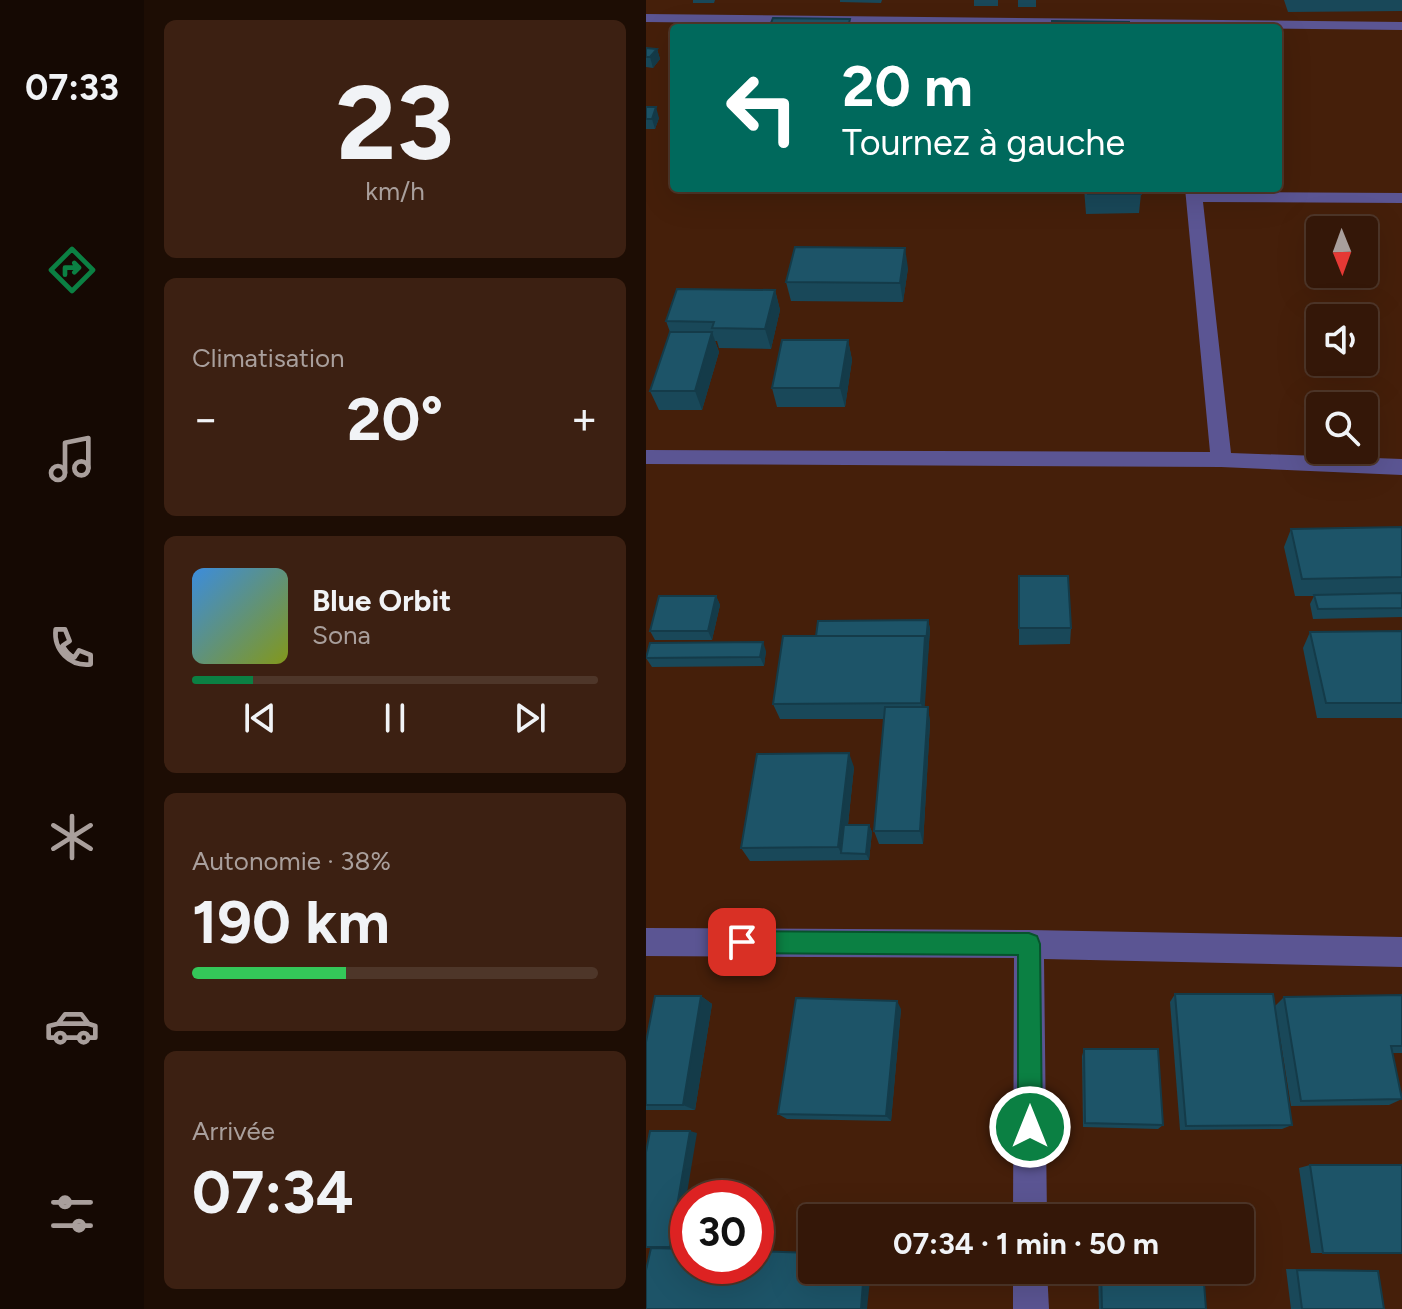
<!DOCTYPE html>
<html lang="fr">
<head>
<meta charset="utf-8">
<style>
	body { margin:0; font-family:Figtree,sans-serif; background:#3c2012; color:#f1f3f6; height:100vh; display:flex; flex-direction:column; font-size:30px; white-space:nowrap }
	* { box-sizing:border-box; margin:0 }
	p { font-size:26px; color:#a99f9c }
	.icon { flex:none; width:44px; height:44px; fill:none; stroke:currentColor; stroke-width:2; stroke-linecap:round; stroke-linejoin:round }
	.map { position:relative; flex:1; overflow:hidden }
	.panel { display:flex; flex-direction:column; gap:20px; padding:20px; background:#1d0d04; width:502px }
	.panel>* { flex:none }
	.guide { position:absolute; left:24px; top:24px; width:612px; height:168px; border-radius:8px; box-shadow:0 8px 32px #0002,0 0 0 2px #4e3629; background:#00695c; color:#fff; overflow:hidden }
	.needle { width:52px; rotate:179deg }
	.buttons { position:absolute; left:660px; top:216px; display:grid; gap:16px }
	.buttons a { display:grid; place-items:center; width:72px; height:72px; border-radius:8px; background:#341708; box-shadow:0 8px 32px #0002,0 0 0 2px #4e3629; font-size:40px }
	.speed { position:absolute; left:24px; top:1180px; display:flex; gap:16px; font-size:40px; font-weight:700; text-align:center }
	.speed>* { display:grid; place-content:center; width:104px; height:104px; border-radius:50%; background:#341708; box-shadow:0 8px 32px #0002,0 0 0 2px #4e3629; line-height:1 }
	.speed .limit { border:12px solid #d22; background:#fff; color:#111 }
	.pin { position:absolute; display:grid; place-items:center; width:68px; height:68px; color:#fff; margin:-34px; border-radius:16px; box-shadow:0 4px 12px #0006 }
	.me { position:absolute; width:88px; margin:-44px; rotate:0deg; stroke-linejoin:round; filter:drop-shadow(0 0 6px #0008) }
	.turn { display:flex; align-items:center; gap:28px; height:168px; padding:0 40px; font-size:36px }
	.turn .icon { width:104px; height:104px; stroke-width:2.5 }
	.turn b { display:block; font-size:56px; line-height:68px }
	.big { font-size:60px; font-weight:700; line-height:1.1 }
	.panel .widget { flex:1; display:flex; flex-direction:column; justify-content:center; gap:12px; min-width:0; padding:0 28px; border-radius:12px; background:#3c2012 }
	.panel .dial { align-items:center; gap:0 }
	.dial b { font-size:104px; line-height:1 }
	.song { display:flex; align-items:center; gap:24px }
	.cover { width:96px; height:96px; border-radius:12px; background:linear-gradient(135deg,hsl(210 70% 55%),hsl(70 70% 35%)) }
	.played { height:8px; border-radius:4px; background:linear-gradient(90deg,#0b8043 15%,#4e3629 15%) }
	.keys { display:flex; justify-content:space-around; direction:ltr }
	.heat { display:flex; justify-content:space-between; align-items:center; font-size:44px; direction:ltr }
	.charge { height:12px; border-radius:6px; background:linear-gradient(90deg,#34c759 38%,#4e3629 0) }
	.trip { position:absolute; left:152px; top:1204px; width:456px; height:80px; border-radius:8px; background:#341708; box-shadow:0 8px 32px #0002,0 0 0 2px #4e3629; font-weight:700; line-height:80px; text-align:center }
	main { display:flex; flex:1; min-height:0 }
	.menu { display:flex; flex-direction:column; width:144px; justify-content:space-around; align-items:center; background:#150903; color:#a99f9c }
	.menu .icon { width:56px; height:56px }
	.menu .on { color:#0b8043 }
	.menu b { font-size:36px; color:#f1f3f6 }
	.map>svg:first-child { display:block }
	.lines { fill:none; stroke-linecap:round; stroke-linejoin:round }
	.street { fill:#5b5593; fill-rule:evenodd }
	.wall { fill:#194859 }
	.shaded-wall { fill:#143b49 }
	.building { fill:#1d5468; stroke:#143b49; stroke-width:2 }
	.route { fill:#0b8043; stroke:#07532c; stroke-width:2 }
</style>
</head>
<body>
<main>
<nav class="menu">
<b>07:33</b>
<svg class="icon on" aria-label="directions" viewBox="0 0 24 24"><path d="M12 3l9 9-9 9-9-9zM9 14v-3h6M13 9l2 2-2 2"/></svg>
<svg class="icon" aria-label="music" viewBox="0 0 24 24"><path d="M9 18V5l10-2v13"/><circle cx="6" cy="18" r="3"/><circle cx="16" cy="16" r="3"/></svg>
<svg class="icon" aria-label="phone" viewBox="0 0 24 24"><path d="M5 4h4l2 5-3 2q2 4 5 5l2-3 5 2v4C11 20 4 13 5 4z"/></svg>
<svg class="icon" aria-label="climate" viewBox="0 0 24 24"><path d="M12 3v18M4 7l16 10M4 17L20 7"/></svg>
<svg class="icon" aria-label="car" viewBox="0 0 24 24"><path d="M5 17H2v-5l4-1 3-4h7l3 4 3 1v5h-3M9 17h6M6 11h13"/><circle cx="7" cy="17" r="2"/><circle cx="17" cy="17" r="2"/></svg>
<svg class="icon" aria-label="filters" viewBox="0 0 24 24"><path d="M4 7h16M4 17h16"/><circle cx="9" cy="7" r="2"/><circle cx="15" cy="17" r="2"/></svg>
</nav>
<section class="panel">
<div class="widget dial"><b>23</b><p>km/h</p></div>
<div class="widget"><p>Climatisation</p>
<div class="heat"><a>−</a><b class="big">20°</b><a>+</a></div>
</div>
<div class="widget">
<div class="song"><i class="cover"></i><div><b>Blue Orbit</b><p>Sona</p></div></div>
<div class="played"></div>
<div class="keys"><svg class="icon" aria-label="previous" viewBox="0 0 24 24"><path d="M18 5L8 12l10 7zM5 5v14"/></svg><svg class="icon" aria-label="pause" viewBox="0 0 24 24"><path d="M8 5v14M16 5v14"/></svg><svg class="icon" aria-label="next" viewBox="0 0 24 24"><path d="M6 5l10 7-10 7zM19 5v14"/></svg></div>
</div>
<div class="widget"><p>Autonomie · 38%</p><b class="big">190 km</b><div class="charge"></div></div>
<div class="widget"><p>Arrivée</p><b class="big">07:34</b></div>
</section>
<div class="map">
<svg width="756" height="1309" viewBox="0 0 756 1309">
	<rect width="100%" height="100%" fill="#451f0a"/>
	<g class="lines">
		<g class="street">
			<path d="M0,14L756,22V30L0,22Z"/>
			<path d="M539,188H555L556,192L756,193V203L557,202L585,453L756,459V475L575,467L0,464V450L564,452Z"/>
			<path d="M0,928L383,930L756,937V967L398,959L401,1218H367L368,958L0,956Z"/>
			<path d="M367,1270H401L403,1309H367Z"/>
		</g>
	</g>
	<g class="wall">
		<path d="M47,0H69L68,3H47Z"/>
		<path d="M194,0H236L235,3L194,2Z"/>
		<rect x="328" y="0" width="24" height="6"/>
		<rect x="372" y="0" width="18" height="7"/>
		<path d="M638,0H756V11L642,12Z"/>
		<path d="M0,48L11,49L14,59L7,68L0,67Z"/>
		<path d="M0,107L13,118L9,129H0Z"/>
		<path d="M438,188H494L495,194L493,213L440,214Z"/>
		<path d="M262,268L257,302L145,301L140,282Z"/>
		<path d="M129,290L134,310L125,349L73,348L71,341H69L73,352L56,410H13L4,391L24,332L20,321Z"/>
		<path d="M202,340L206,360L199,407H131L126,388Z"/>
		<path d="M756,527V617L667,619L664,604L668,596H649L638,547L645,529Z"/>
		<path d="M373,576L425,628L424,644L373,645Z"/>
		<path d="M70,596L74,605L66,640H9L4,631Z"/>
		<path d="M282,620L284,629L278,707H282L284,723L277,844H233L228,831L238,719H134L127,704L170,636Z"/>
		<path d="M756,631V718H671L657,648L664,632Z"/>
		<path d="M120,651L118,666L6,667L0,658Z"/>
		<path d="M208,767L202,825H223L226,832L223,860L104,861L95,848Z"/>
		<path d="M529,994L646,1125L636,1129L534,1130L524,1002Z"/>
		<path d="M756,995V1053H746L756,1099L743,1105L645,1106L629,1006L638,997Z"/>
		<path d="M55,996L66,1004L49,1110H0V1042Z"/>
		<path d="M255,1009L245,1121L141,1119L132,1114Z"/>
		<path d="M438,1049L517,1125L512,1129L437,1127L436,1056Z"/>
		<path d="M664,1165L756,1253H665L653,1168Z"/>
		<path d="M640,1269L718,1270L738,1309H645Z"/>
		<path d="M452,1270H557L560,1309H453Z"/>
	</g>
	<g class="shaded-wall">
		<path d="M11,49L14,59L7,68L4,57Z"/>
		<path d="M10,107L13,118L9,129L6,119Z"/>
		<path d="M259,248L262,268L257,302L254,283Z"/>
		<path d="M129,290L134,310L125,349L119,329Z"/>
		<path d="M66,332L73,352L56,410L49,391Z"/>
		<path d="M202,340L206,360L199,407L194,388Z"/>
		<path d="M70,596L74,605L66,640L62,631Z"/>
		<path d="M282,620L284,629L278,718L275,703L279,636Z"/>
		<path d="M117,642L120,651L118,666L114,657Z"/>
		<path d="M282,707L284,723L277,844L274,831Z"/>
		<path d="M203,753L208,767L199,853H195L192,847Z"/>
		<path d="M223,825L226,832L223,860L220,854Z"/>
		<path d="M55,996L66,1004L49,1110L37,1105Z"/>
		<path d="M251,1001L255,1009L245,1121L240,1116Z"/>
		<path d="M44,1131L51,1133L32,1247H24Z"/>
		<path d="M218,1270H225L221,1309H215Z"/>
	</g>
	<g class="building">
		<path d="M127,18L204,19L202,28H123Z"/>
		<path d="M406,21L483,22V28H406Z"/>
		<path d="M353,24H369L368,28H353Z"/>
		<path d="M0,48L11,49L4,57H0Z"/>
		<path d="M0,107H10L6,119H0Z"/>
		<path d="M441,188H494L495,194H442Z"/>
		<path d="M149,247L259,248L254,283L140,282Z"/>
		<path d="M31,289L129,290L119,329L66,328L68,322L20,321Z"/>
		<path d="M24,332H66L49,391H4Z"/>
		<path d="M136,340H202L194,388H126Z"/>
		<path d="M756,527V577L656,579L645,529Z"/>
		<path d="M373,576H422L425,628H373Z"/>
		<path d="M756,593V608L672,609L668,595Z"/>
		<path d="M13,596H70L62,631H4Z"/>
		<path d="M282,620L280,643L279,636H170L172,621Z"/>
		<path d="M756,631V703H680L664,632Z"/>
		<path d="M137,636H279L275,703L127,704Z"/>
		<path d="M117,642L114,657L0,658L4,643Z"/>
		<path d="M239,707H282L274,831H228Z"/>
		<path d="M203,753L192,847L95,848L111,754Z"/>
		<path d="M198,825H223L220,854L195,853Z"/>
		<path d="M529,994H627L646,1125L540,1126Z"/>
		<path d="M756,995V1046H745L756,1099L655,1101L638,997Z"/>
		<path d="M9,996H55L37,1105H0V1042Z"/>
		<path d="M150,998L251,1001L240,1116L132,1114Z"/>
		<path d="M438,1049H512L517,1125L439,1123Z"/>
		<path d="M4,1131H44L24,1247H0V1152Z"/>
		<path d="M664,1165H756V1253H677Z"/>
		<path d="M5,1248L42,1249V1266H110V1251L166,1253V1270H218L215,1309H0V1270Z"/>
		<path d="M455,1270H557L560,1309H456Z"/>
		<path d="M651,1270L732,1271L738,1309H656Z"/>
	</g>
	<path class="route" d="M96,931L383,933L391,936L394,944L396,1127L392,1135L384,1139L375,1135L372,1127V955L96,953L88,950L85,942L88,934Z"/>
</svg>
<div class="buttons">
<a><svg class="needle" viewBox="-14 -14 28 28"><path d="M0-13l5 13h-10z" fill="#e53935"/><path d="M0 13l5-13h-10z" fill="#a99f9c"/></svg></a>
<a><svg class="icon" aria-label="sound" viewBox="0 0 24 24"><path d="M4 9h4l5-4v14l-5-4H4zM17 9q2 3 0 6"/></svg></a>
<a><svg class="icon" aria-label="search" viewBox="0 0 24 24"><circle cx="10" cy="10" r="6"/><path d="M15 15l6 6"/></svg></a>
</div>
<div class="speed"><div class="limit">30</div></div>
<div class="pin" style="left:96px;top:942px;background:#d93025"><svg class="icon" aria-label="arrive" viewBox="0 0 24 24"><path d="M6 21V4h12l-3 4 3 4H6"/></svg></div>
<svg class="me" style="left:384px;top:1127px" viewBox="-20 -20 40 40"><circle r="17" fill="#0b8043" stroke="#fff" stroke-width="3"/><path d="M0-11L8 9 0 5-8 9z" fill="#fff"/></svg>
<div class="trip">07:34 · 1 min · 50 m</div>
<div class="guide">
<div class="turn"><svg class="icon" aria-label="left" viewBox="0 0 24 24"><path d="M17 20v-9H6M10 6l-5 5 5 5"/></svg><div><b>20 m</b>Tournez à gauche</div></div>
</div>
</div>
</main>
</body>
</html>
